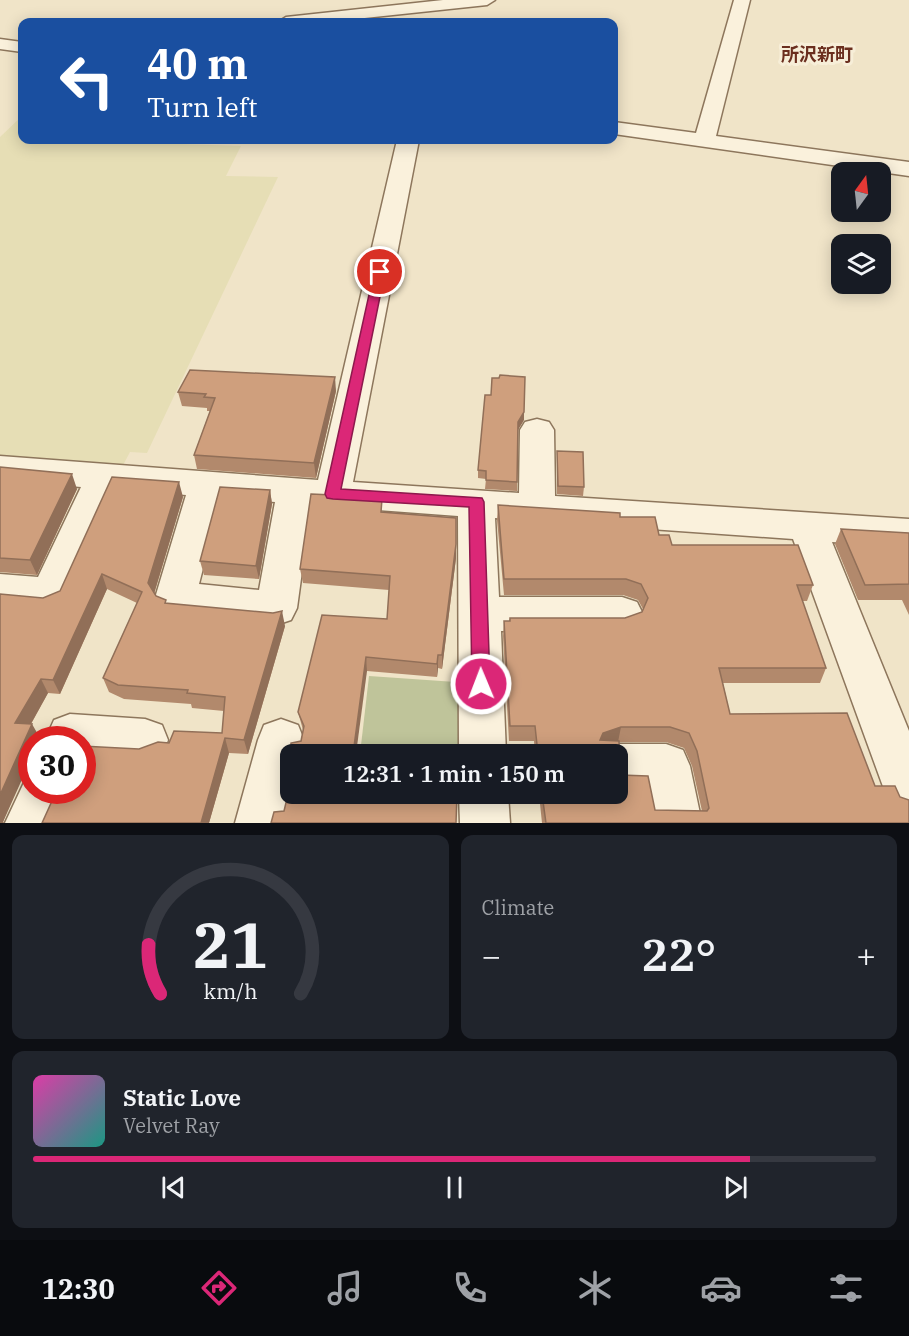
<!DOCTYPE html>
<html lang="en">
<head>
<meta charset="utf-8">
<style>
	body { margin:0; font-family:"IBM Plex Serif","Noto Sans JP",serif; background:#20242c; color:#f1f3f6; height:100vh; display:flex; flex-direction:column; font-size:22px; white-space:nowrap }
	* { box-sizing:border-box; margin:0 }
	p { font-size:20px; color:#9ea1a6 }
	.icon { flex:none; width:33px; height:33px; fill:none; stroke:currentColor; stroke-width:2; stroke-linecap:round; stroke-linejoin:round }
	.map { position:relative; height:823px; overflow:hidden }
	.panel { display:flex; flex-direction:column; gap:12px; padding:12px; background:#0d0f14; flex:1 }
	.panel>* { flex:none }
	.guide { position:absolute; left:18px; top:18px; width:600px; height:126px; border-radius:12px; box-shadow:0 3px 15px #0003; background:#1a4fa0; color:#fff; overflow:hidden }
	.needle { width:39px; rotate:15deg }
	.buttons { position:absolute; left:831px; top:162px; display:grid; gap:12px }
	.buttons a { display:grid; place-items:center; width:60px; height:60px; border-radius:12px; background:#171b24; box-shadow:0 3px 15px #0003; font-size:30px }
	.speed { position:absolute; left:18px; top:726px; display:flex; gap:12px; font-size:30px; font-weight:700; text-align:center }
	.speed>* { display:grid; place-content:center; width:78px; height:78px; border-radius:50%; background:#171b24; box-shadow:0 3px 15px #0003; line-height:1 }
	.speed .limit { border:9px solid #d22; background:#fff; color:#111 }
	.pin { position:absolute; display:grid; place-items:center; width:51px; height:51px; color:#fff; margin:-26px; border:3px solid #fff; border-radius:50%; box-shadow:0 2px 6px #0007 }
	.me { position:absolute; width:66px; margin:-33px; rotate:359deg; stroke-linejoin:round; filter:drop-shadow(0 0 4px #0008) }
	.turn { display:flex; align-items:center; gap:21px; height:126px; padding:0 30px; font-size:27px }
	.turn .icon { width:78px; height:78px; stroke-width:2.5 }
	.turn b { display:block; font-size:42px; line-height:51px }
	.big { font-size:45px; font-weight:600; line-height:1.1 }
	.panel .tile { flex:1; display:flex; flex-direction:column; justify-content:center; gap:9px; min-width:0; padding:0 21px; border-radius:12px; background:#20242c }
	.panel .dial { align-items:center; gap:0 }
	.dial svg { height:156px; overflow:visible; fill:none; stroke:#363941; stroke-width:7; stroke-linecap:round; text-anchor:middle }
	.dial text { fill:#f1f3f6; stroke:none }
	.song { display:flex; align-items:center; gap:18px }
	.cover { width:72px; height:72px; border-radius:9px; background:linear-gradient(135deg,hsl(320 70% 55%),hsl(170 70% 35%)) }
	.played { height:6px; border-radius:3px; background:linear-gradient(90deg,#db2777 85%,#363941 85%) }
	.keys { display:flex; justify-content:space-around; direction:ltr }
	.heat { display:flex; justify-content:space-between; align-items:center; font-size:33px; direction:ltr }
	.panel .tiles { flex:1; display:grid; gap:12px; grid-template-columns:1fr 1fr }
	.tile:last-child { grid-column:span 2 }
	.trip { position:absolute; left:280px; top:744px; width:348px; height:60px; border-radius:12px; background:#171b24; box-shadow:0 3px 15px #0003; font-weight:600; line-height:60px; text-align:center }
	.menu { display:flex; height:96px; justify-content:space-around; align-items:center; background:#090b0e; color:#9ea1a6 }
	.menu .icon { width:42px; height:42px }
	.menu .active { color:#db2777 }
	.menu b { font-size:27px; color:#f1f3f6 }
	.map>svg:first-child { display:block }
	.farmland { fill:#e6deb5 }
	.cemetery { fill:#bfc49a }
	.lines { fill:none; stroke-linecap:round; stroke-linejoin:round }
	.minor-casing { stroke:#8d765c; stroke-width:3 }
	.minor { fill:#faf1dc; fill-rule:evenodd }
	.wall { fill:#b2896c; fill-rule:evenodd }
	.shaded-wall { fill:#916f58 }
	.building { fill:#cf9f7d; stroke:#916f58; stroke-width:1.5; fill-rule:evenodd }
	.route { fill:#db2777; stroke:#8e194d; stroke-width:1.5 }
	.labels { text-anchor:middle; stroke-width:6; stroke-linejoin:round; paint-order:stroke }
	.far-quarter-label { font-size:18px; font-weight:bold; fill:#6b2e1e; stroke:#f7eed8 }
</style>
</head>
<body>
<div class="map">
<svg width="909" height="823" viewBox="0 0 909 823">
	<rect width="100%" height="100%" fill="#f0e4c8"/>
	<path class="farmland" d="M22,116V140H95L94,141L241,146L226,176L278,177L147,453L130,452L121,469L0,461V137Z"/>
	<path class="cemetery" d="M369,676L470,683V754H360Z"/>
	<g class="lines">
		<g class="minor-casing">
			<g id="minor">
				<path d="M443,0H495L487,5L327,22H278L286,17Z"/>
				<path d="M734,0H750L716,136L909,162V176L614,134V122L696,133Z"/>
				<path d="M0,39L22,42V52L0,49Z"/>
				<path d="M397,140H419L353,482L519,493L520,430L525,422L537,419L549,422L554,430L555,496L909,519V547L832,542L909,731V815L892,809L885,792L793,539L495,518L499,597H622L637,602L643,614L637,626L622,631H501L506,754H459L458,516L311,505L297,608L291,620L276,625L175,614L161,609L155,598L186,495L115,489L64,605L50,610L0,606V574L38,577L81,487L0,480V456L318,480ZM221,498L275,502L259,590L199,584Z"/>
				<path d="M70,714L145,719L162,725L168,740L162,755L145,761L82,757V740H45L54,720Z"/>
				<path d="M281,719L298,725L304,740L301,754H291L292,794L285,823H235L258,740L264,725Z"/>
				<path d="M618,744H666L683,750L690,766L702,823H652L646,788H618V754H599L601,750Z"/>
				<path d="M32,772V790H69L55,823H5L28,774Z"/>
				<path d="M459,794H508L510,823H460Z"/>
			</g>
		</g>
		<use href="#minor" class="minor"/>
	</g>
	<g class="wall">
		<path d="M336,391L316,478L197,469L194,455L210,411H207V408L182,406L178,392Z"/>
		<path d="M524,420L518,429L517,491L485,489L486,479L478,478V470Z"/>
		<path d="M557,451L584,487L583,496L557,494Z"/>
		<path d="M0,467L77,489L37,575L0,572Z"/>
		<path d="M270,490L272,504L259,579L204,575L200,561Z"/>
		<path d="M183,497L154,594L156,596L167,604L285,626L248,754L229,753L209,823H42L139,749L222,733L224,711L192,708L191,704L124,699L109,692L103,678L137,603L107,589L60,694L48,693L31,724L40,738L39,740H32L3,822L4,823H0L43,598L60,591Z"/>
		<path d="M339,498L383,512L456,558L442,669L438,668L437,677L367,671L301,741L303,730L298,712L387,619L389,590L303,583L300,569Z"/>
		<path d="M498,505L620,517L659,535L672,545L813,585L807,601H802L826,668L820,683H723L730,714L875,786L909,823H542L539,794H618V754H535L534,741H509L503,636L504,621H509L510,618H625L642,612L643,609L638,600L623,595H504L497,520ZM619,742H666L684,748L692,766L702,811L655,810L620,775Z"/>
		<path d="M841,529L909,533V615L902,600H858L835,544Z"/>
	</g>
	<g class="shaded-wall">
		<path d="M335,377L336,391L316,478L314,463Z"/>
		<path d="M524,412V420L518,430V422Z"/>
		<path d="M72,474L77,489L37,575L30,560Z"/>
		<path d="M179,482L183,497L153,597L148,583Z"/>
		<path d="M270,490L272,504L259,579L256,566Z"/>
		<path d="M456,544V558L442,669V655Z"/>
		<path d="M102,574L107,589L60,694L53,680Z"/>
		<path d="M282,611L285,626L248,754L244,740Z"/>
		<path d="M438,655V668L437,677V664Z"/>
		<path d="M366,657L367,671L356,754H353Z"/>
		<path d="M41,679L48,693L23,738L15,723Z"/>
		<path d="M32,724L40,738L39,740H32V757L3,822L4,823H0V795Z"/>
		<path d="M621,727L618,742L600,740L603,733Z"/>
		<path d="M225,738L229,753L209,823H201Z"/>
	</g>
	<g class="building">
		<path d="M190,370L335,377L314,463L194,455L215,398L204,397L206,394L178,392Z"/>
		<path d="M500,375L525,377L524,412L518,422L517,482L486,480V471L478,470L485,395H491L492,378H499Z"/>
		<path d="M557,451L583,452L584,487L558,486Z"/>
		<path d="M0,467L72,474L30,560L0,558Z"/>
		<path d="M112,477L179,482L148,583L156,596L166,600L165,603L273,613L282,611L244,740L225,738L201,823H42L57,790H82V746L139,749L158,742L169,743L174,731L222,733L225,697L187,693L188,690L118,685L103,678L142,592L102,574L53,680L41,679L15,723L32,724L0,795V594L43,598L60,591Z"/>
		<path d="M220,487L270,490L256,566L200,561Z"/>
		<path d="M311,494L333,495L339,498L382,499L381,512L456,518V544L442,655H438L437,664L366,657L353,754H291V764V743L301,741L304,726L298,712L322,615L387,619L390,576L300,569Z"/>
		<path d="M498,505L620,513V517H655L659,535H669L672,545H798L813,585H797L826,668H719L730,714L847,713L875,786H895L900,797L909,800V823H546L542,794H618V754H538L535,726H510L504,621H510V618H625L642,612L648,598L641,584L626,579H504ZM621,727H670L689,733L697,751L709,808L707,811L655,810L648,776L620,775L619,741L600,740L603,733Z"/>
		<path d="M841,529L909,533V584L865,585Z"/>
		<path d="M291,782V794H457L456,823H271L274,812L284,811Z"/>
	</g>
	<path class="route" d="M380,269L385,272L341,489L482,498L484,502L490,684L488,690L481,692L475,690L472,684L469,507L333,499L327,498L325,494L374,272Z"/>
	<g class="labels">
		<g class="far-quarter-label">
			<text x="817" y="61">所沢新町</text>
		</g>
	</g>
</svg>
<div class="buttons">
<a><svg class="needle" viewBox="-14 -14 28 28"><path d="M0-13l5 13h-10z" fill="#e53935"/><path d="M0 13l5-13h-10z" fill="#9ea1a6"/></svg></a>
<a><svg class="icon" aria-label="layers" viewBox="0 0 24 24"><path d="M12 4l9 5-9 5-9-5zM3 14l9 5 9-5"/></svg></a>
</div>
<div class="speed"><div class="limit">30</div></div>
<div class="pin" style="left:380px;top:272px;background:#d93025"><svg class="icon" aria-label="arrive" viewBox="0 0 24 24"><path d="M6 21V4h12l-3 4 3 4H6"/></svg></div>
<svg class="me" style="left:481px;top:684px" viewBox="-20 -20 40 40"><circle r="17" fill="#db2777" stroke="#fff" stroke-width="3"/><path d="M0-11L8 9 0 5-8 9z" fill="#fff"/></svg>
<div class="trip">12:31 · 1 min · 150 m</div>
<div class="guide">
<div class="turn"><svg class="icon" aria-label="left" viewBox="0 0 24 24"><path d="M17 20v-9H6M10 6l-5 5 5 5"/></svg><div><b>40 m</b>Turn left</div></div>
</div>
</div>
<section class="panel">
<div class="tiles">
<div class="tile dial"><svg viewBox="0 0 100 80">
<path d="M14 69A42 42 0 1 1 86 69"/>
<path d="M14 69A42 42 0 0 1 8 44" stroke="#db2777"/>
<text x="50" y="56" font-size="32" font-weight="700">21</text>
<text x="50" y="72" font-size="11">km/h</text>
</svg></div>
<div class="tile"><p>Climate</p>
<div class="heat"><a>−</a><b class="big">22°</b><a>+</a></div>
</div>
<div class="tile">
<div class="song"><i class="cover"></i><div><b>Static Love</b><p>Velvet Ray</p></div></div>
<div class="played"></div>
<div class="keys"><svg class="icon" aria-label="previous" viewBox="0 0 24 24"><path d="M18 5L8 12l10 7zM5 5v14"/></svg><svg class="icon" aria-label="pause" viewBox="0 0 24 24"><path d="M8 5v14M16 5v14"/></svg><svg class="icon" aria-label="next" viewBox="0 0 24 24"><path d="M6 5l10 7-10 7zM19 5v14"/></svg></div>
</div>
</div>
</section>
<nav class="menu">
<b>12:30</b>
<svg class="icon active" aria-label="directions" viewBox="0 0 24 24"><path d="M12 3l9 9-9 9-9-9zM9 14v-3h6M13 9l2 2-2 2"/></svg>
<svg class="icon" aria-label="music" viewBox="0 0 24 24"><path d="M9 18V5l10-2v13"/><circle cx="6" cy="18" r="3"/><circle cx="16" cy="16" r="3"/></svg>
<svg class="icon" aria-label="phone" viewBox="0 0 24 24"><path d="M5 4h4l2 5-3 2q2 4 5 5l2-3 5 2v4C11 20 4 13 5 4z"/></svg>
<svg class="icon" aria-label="climate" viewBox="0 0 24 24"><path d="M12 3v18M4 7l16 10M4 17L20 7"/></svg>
<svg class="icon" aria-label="car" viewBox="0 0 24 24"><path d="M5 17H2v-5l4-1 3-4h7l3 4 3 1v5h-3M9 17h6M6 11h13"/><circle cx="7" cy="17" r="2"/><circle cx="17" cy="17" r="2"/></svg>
<svg class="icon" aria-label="filters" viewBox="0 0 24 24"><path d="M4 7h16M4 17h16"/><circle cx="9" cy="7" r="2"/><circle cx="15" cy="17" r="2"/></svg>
</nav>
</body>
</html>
